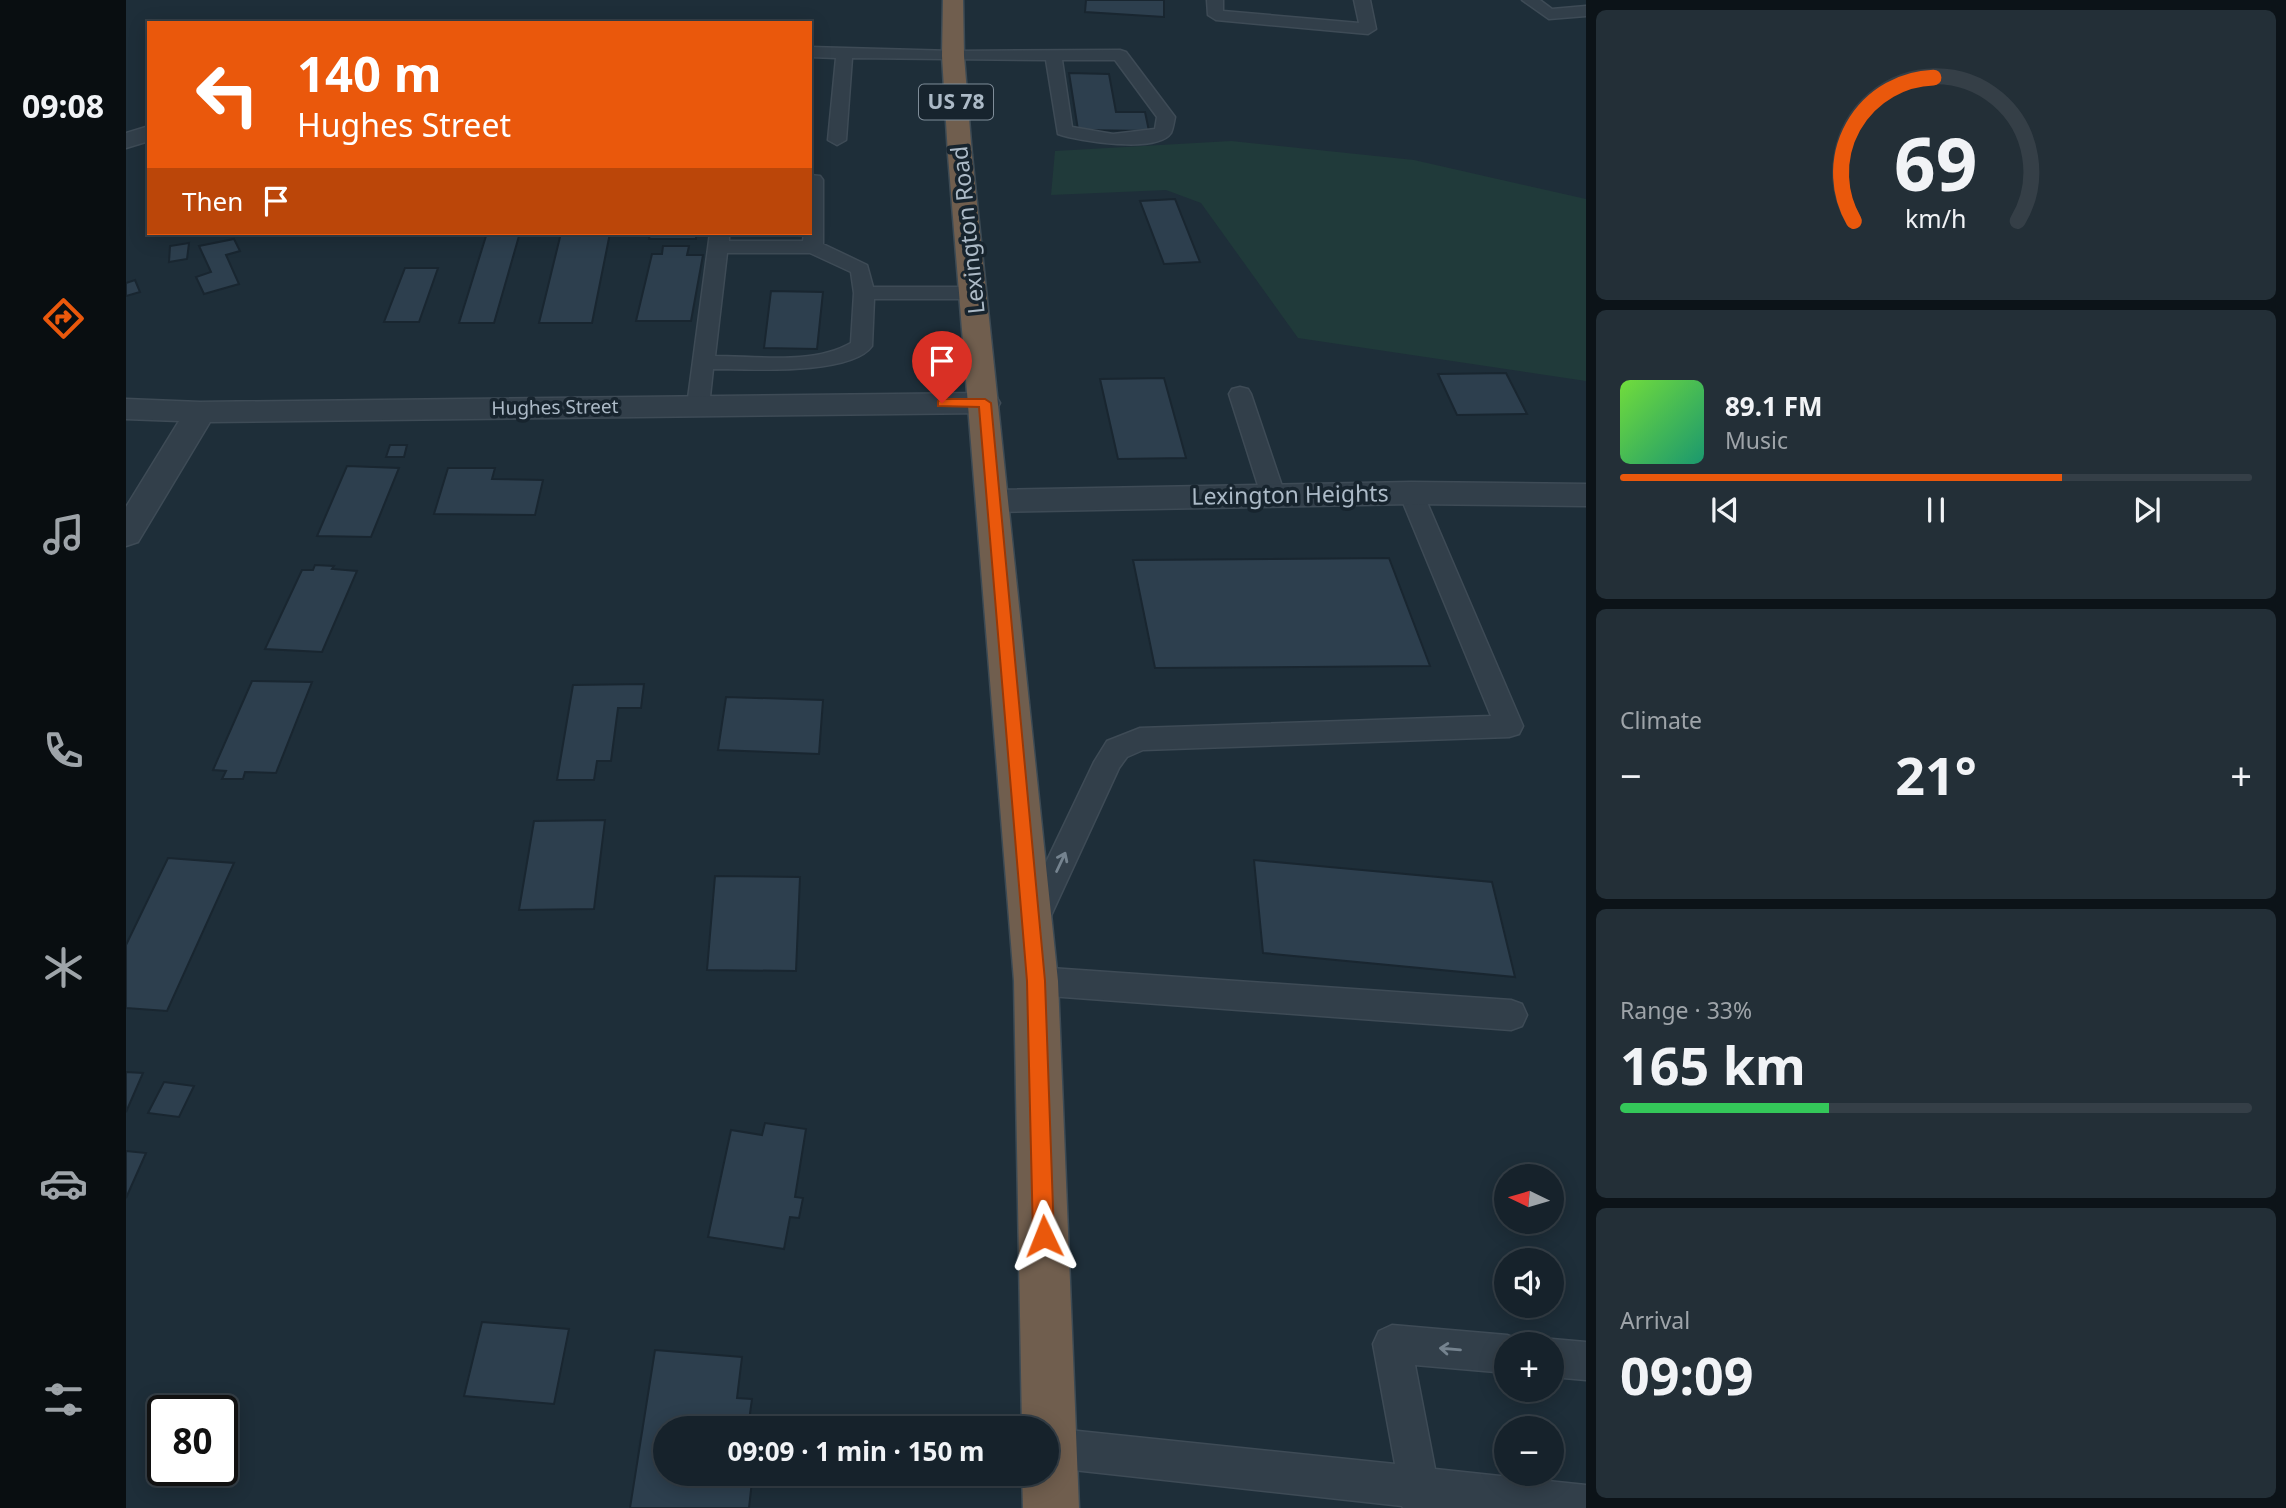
<!DOCTYPE html>
<html lang="en">
<head>
<meta charset="utf-8">
<style>
	body { margin:0; font-family:"Noto Sans",sans-serif; background:#232f37; color:#f1f3f6; height:100vh; display:flex; flex-direction:column; font-size:26px; white-space:nowrap }
	* { box-sizing:border-box; margin:0 }
	p { font-size:23px; color:#9ea4a9 }
	.icon { flex:none; width:38px; height:38px; fill:none; stroke:currentColor; stroke-width:2; stroke-linecap:round; stroke-linejoin:round }
	.map { position:relative; flex:1; overflow:hidden }
	.drawer { display:flex; flex-direction:column; gap:10px; padding:10px; background:#0c1318; width:700px }
	.drawer>* { flex:none }
	.hud { position:absolute; left:21px; top:21px; width:665px; height:214px; border-radius:0px; box-shadow:0 4px 18px #0003,0 0 0 2px #353f47; background:#ea580c; color:#fff; overflow:hidden }
	.needle { width:46px; rotate:275deg }
	.fabs { position:absolute; left:1368px; top:1164px; display:grid; gap:14px }
	.fabs a { display:grid; place-items:center; width:70px; height:70px; border-radius:50%; background:#16222b; box-shadow:0 4px 18px #0003,0 0 0 2px #353f47; font-size:35px }
	.speed { position:absolute; left:21px; top:1395px; display:flex; gap:14px; font-size:35px; font-weight:700; text-align:center }
	.speed>* { display:grid; place-content:center; width:91px; height:91px; border-radius:50%; background:#16222b; box-shadow:0 4px 18px #0003,0 0 0 2px #353f47; line-height:1 }
	.speed .limit { border:4px solid #111; border-radius:10px; background:#fff; color:#111 }
	.pin { position:absolute; display:grid; place-items:center; width:60px; height:60px; color:#fff; margin:-72px -30px; border-radius:50% 50% 50% 0; rotate:-45deg; box-shadow:0 0 7px #0007 }
	.pin .icon { rotate:45deg }
	.me { position:absolute; width:77px; margin:-38px; rotate:358deg; stroke-linejoin:round; filter:drop-shadow(0 0 5px #0008) }
	.turn { display:flex; align-items:center; gap:24px; height:147px; padding:0 35px; font-size:32px }
	.turn .icon { width:91px; height:91px; stroke-width:2.5 }
	.turn b { display:block; font-size:49px; line-height:60px }
	.then { display:flex; align-items:center; height:66px; padding:0 35px; background:#0003; gap:14px; font-size:26px }
	.big { font-size:52px; font-weight:700; line-height:1.1 }
	.drawer .tile { flex:1; display:flex; flex-direction:column; justify-content:center; gap:10px; min-width:0; padding:0 24px; border-radius:10px; background:#232f37 }
	.drawer .dial { align-items:center; gap:0 }
	.dial svg { height:182px; overflow:visible; fill:none; stroke:#353f47; stroke-width:7; stroke-linecap:round; text-anchor:middle }
	.dial text { fill:#f1f3f6; stroke:none }
	.song { display:flex; align-items:center; gap:21px }
	.cover { width:84px; height:84px; border-radius:10px; background:linear-gradient(135deg,hsl(100 70% 55%),hsl(160 70% 35%)) }
	.played { height:7px; border-radius:4px; background:linear-gradient(90deg,#ea580c 70%,#353f47 70%) }
	.keys { display:flex; justify-content:space-around; direction:ltr }
	.heat { display:flex; justify-content:space-between; align-items:center; font-size:38px; direction:ltr }
	.charge { height:10px; border-radius:5px; background:linear-gradient(90deg,#34c759 33%,#353f47 0) }
	.trip { position:absolute; left:527px; top:1416px; width:406px; height:70px; border-radius:35px; background:#16222b; box-shadow:0 4px 18px #0003,0 0 0 2px #353f47; font-weight:700; line-height:70px; text-align:center }
	main { display:flex; flex:1; min-height:0 }
	.menu { display:flex; flex-direction:column; width:126px; justify-content:space-around; align-items:center; background:#090e11; color:#9ea4a9 }
	.menu .icon { width:49px; height:49px }
	.menu .current { color:#ea580c }
	.menu b { font-size:32px; color:#f1f3f6 }
	.map>svg:first-child { display:block }
	.green { fill:#203a3a }
	.building { fill:#2d3f4e; stroke:#192630; stroke-width:2 }
	.lines { fill:none; stroke-linecap:round; stroke-linejoin:round }
	.lane-casing { stroke:#3e4b56; stroke-width:3 }
	.street-casing { stroke:#3e4b56; stroke-width:3 }
	.highway-casing { stroke:#3c4a54; stroke-width:3 }
	.lane { fill:#323f4a; fill-rule:evenodd }
	.street { fill:#323f4a; fill-rule:evenodd }
	.highway { fill:#705e4e; fill-rule:evenodd }
	.oneway { stroke:#75838f }
	.route { fill:#ea580c; stroke:#983908; stroke-width:2 }
	.labels { text-anchor:middle; stroke-width:7; stroke-linejoin:round; paint-order:stroke }
	.far-street-label { font-size:19px; fill:#acbac7; stroke:#17242e }
	.shield { fill:#17242e; stroke:#7f8d99; stroke-width:2 }
	.shield-label { font-size:21px; font-weight:bold; fill:#acbac7 }
	.street-label { font-size:23px; fill:#acbac7; stroke:#17242e }
</style>
</head>
<body>
<main>
<nav class="menu">
<b>09:08</b>
<svg class="icon current" aria-label="directions" viewBox="0 0 24 24"><path d="M12 3l9 9-9 9-9-9zM9 14v-3h6M13 9l2 2-2 2"/></svg>
<svg class="icon" aria-label="music" viewBox="0 0 24 24"><path d="M9 18V5l10-2v13"/><circle cx="6" cy="18" r="3"/><circle cx="16" cy="16" r="3"/></svg>
<svg class="icon" aria-label="phone" viewBox="0 0 24 24"><path d="M5 4h4l2 5-3 2q2 4 5 5l2-3 5 2v4C11 20 4 13 5 4z"/></svg>
<svg class="icon" aria-label="climate" viewBox="0 0 24 24"><path d="M12 3v18M4 7l16 10M4 17L20 7"/></svg>
<svg class="icon" aria-label="car" viewBox="0 0 24 24"><path d="M5 17H2v-5l4-1 3-4h7l3 4 3 1v5h-3M9 17h6M6 11h13"/><circle cx="7" cy="17" r="2"/><circle cx="17" cy="17" r="2"/></svg>
<svg class="icon" aria-label="filters" viewBox="0 0 24 24"><path d="M4 7h16M4 17h16"/><circle cx="9" cy="7" r="2"/><circle cx="15" cy="17" r="2"/></svg>
</nav>
<div class="map">
<svg width="1460" height="1508" viewBox="0 0 1460 1508">
	<rect width="100%" height="100%" fill="#1e2e39"/>
	<path class="green" d="M1105,141L1288,160L1460,199V381L1172,338L1075,203L1040,190L925,195L929,151Z"/>
	<g class="building">
		<path d="M960,0H1038V17L959,12Z"/>
		<path d="M943,73L983,74L990,112H1019L1023,131L952,130Z"/>
		<path d="M1049,199L1074,262L1038,264L1014,201Z"/>
		<path d="M435,233H484L466,323H413Z"/>
		<path d="M524,233H570V239H523Z"/>
		<path d="M360,236H393L368,323H333Z"/>
		<path d="M108,239L114,251L100,255L113,284L78,294L70,277L85,272L73,246Z"/>
		<path d="M63,243L61,259L43,262L44,246Z"/>
		<path d="M537,246H563L561,255H577L565,321H510L526,254H536Z"/>
		<path d="M279,268H312L293,322H258Z"/>
		<path d="M9,280L14,292L0,296V283Z"/>
		<path d="M645,291L697,292L691,349L638,348Z"/>
		<path d="M1380,373L1401,414L1331,415L1312,374Z"/>
		<path d="M1038,378L1060,458L992,459L974,379Z"/>
		<path d="M264,445H281L278,457H260Z"/>
		<path d="M221,466L273,468L245,537L191,536Z"/>
		<path d="M322,468H369L366,479L417,480L409,515L308,514Z"/>
		<path d="M1263,558L1304,666L1029,668L1007,560Z"/>
		<path d="M189,565L208,566L206,569L231,571L196,652L139,649L176,570H187Z"/>
		<path d="M126,681L186,682L150,773L119,772L117,779H96L100,771L87,770Z"/>
		<path d="M518,684L515,708H492L485,761H471L468,780H431L447,685Z"/>
		<path d="M600,697L697,700L693,754L592,750Z"/>
		<path d="M479,820L468,909L393,910L408,821Z"/>
		<path d="M42,858L108,863L41,1011L0,1008V945Z"/>
		<path d="M1128,860L1366,882L1389,977L1137,953Z"/>
		<path d="M589,876L674,877L670,971L581,970Z"/>
		<path d="M0,1072L17,1073L0,1112Z"/>
		<path d="M38,1082L68,1086L53,1117L22,1113Z"/>
		<path d="M639,1123L680,1129L669,1197L677,1198L673,1218L664,1217L658,1249L582,1237L605,1130L636,1135Z"/>
		<path d="M0,1151L20,1153L0,1198Z"/>
		<path d="M356,1322L443,1329L428,1404L338,1396Z"/>
		<path d="M529,1350L616,1357L611,1398L626,1399L622,1428H539V1474H617L616,1479L626,1481L623,1508H504Z"/>
	</g>
	<g class="lines">
		<g class="lane-casing">
			<g id="lane">
				<path d="M1081,0H1097V11L1233,23L1228,0H1244L1250,29L1242,34L1090,20L1082,15Z"/>
				<path d="M1396,0H1414L1426,9L1460,6V16L1423,19Z"/>
				<path d="M684,47L827,51L994,50L1000,52L1049,117C1048,122 1047,129 1045,133C1031,154 952,141 932,134L920,60L726,58L720,140L711,145L702,140L710,58L684,57ZM936,60H989L1031,117L1029,129L987,134L946,127Z"/>
				<path d="M684,175L694,176L697,180V244L741,265L747,287H848L855,289L858,293L855,297L848,299H748L746,346C725,376 621,369 587,369L583,406L580,411H564L561,406L584,233H603V241H677L678,233H684ZM601,253H684L725,272L728,293L725,343C687,365 631,356 589,356Z"/>
				<path d="M1114,387L1122,389L1125,394L1159,495L1155,501L1147,503L1139,501L1135,495L1103,394L1106,389Z"/>
				<path d="M1285,485L1293,487L1297,493L1397,726L1393,734L1383,737L1017,750L1001,757L993,768L917,933L906,937L895,933L891,923L968,762L981,741L1014,728L1365,716L1273,493L1277,487Z"/>
				<path d="M910,967L1385,1000L1396,1004L1401,1015L1396,1026L1385,1030L910,995L899,991L894,981L899,971Z"/>
				<path d="M1266,1325L1381,1335L1395,1340L1396,1344H1381V1373L1289,1365L1309,1469L1460,1485V1508H1277L1276,1506L920,1467V1429L923,1428L1269,1464L1247,1344L1253,1331Z"/>
				<path d="M1426,1339L1460,1342V1380L1426,1377V1344H1414Z"/>
			</g>
		</g>
		<g class="street-casing">
			<g id="street">
				<path d="M20,127H23V141L0,148V133Z"/>
				<path d="M859,393L870,396L874,403L870,410L859,413L84,422L12,542L0,546V507L53,421L0,419V399L74,402Z"/>
				<path d="M1285,482L1460,484V506L1285,504L868,512L856,509L852,501L856,493L868,490Z"/>
			</g>
		</g>
		<g class="highway-casing">
			<path id="highway" d="M817,0H837L838,56L846,155L932,981L953,1508H897L896,1474H920V1428H896L888,981L822,155L816,56Z"/>
		</g>
		<use href="#lane" class="lane"/>
		<use href="#street" class="street"/>
		<use href="#highway" class="highway"/>
	</g>
	<defs><path id="oneway-shaft" d="M-6 0H5M1.5-3L5.5 0L1.5 3" fill="none" stroke-width="1.6" stroke-linecap="round" stroke-linejoin="round" transform="scale(1.75)"/></defs>
	<g class="oneway">
		<use href="#oneway-shaft" transform="translate(935 862) rotate(-65)"/>
		<use href="#oneway-shaft" transform="translate(1324 1349) rotate(-175)"/>
	</g>
	<path class="route" d="M816,399H859L865,403L919,981L928,1236L925,1243L918,1246L910,1243L907,1236L901,981L853,407L812,406V401Z"/>
	<g class="labels">
		<g class="far-street-label">
			<text transform="translate(429 407) rotate(-1)" y="7">Hughes Street</text>
		</g>
		<rect class="shield" x="793" y="84.5" width="74" height="35" rx="5"/>
		<g class="shield-label">
			<text x="830" y="109">US 78</text>
		</g>
		<g class="street-label">
			<text transform="translate(842 230) rotate(-96)" y="8">Lexington Road</text>
			<text transform="translate(1164 495) rotate(-1)" y="8">Lexington Heights</text>
		</g>
	</g>
</svg>
<div class="fabs">
<a><svg class="needle" viewBox="-14 -14 28 28"><path d="M0-13l5 13h-10z" fill="#e53935"/><path d="M0 13l5-13h-10z" fill="#9ea4a9"/></svg></a>
<a><svg class="icon" aria-label="sound" viewBox="0 0 24 24"><path d="M4 9h4l5-4v14l-5-4H4zM17 9q2 3 0 6"/></svg></a>
<a>+</a>
<a>−</a>
</div>
<div class="speed"><div class="limit">80</div></div>
<div class="pin" style="left:816px;top:403px;background:#d93025"><svg class="icon" aria-label="arrive" viewBox="0 0 24 24"><path d="M6 21V4h12l-3 4 3 4H6"/></svg></div>
<svg class="me" style="left:918px;top:1236px" viewBox="-20 -20 40 40"><path d="M0-17L14 15 0 8-14 15z" fill="#ea580c" stroke="#fff" stroke-width="4"/></svg>
<div class="trip">09:09 · 1 min · 150 m</div>
<div class="hud">
<div class="turn"><svg class="icon" aria-label="left" viewBox="0 0 24 24"><path d="M17 20v-9H6M10 6l-5 5 5 5"/></svg><div><b>140 m</b>Hughes Street</div></div>
<div class="then">Then<svg class="icon" aria-label="arrive" viewBox="0 0 24 24"><path d="M6 21V4h12l-3 4 3 4H6"/></svg></div>
</div>
</div>
<section class="drawer">
<div class="tile dial"><svg viewBox="0 0 100 80">
<path d="M14 69A42 42 0 1 1 86 69"/>
<path d="M14 69A42 42 0 0 1 49 6" stroke="#ea580c"/>
<text x="50" y="56" font-size="32" font-weight="700">69</text>
<text x="50" y="72" font-size="11">km/h</text>
</svg></div>
<div class="tile">
<div class="song"><i class="cover"></i><div><b>89.1 FM</b><p>Music</p></div></div>
<div class="played"></div>
<div class="keys"><svg class="icon" aria-label="previous" viewBox="0 0 24 24"><path d="M18 5L8 12l10 7zM5 5v14"/></svg><svg class="icon" aria-label="pause" viewBox="0 0 24 24"><path d="M8 5v14M16 5v14"/></svg><svg class="icon" aria-label="next" viewBox="0 0 24 24"><path d="M6 5l10 7-10 7zM19 5v14"/></svg></div>
</div>
<div class="tile"><p>Climate</p>
<div class="heat"><a>−</a><b class="big">21°</b><a>+</a></div>
</div>
<div class="tile"><p>Range · 33%</p><b class="big">165 km</b><div class="charge"></div></div>
<div class="tile"><p>Arrival</p><b class="big">09:09</b></div>
</section>
</main>
</body>
</html>
